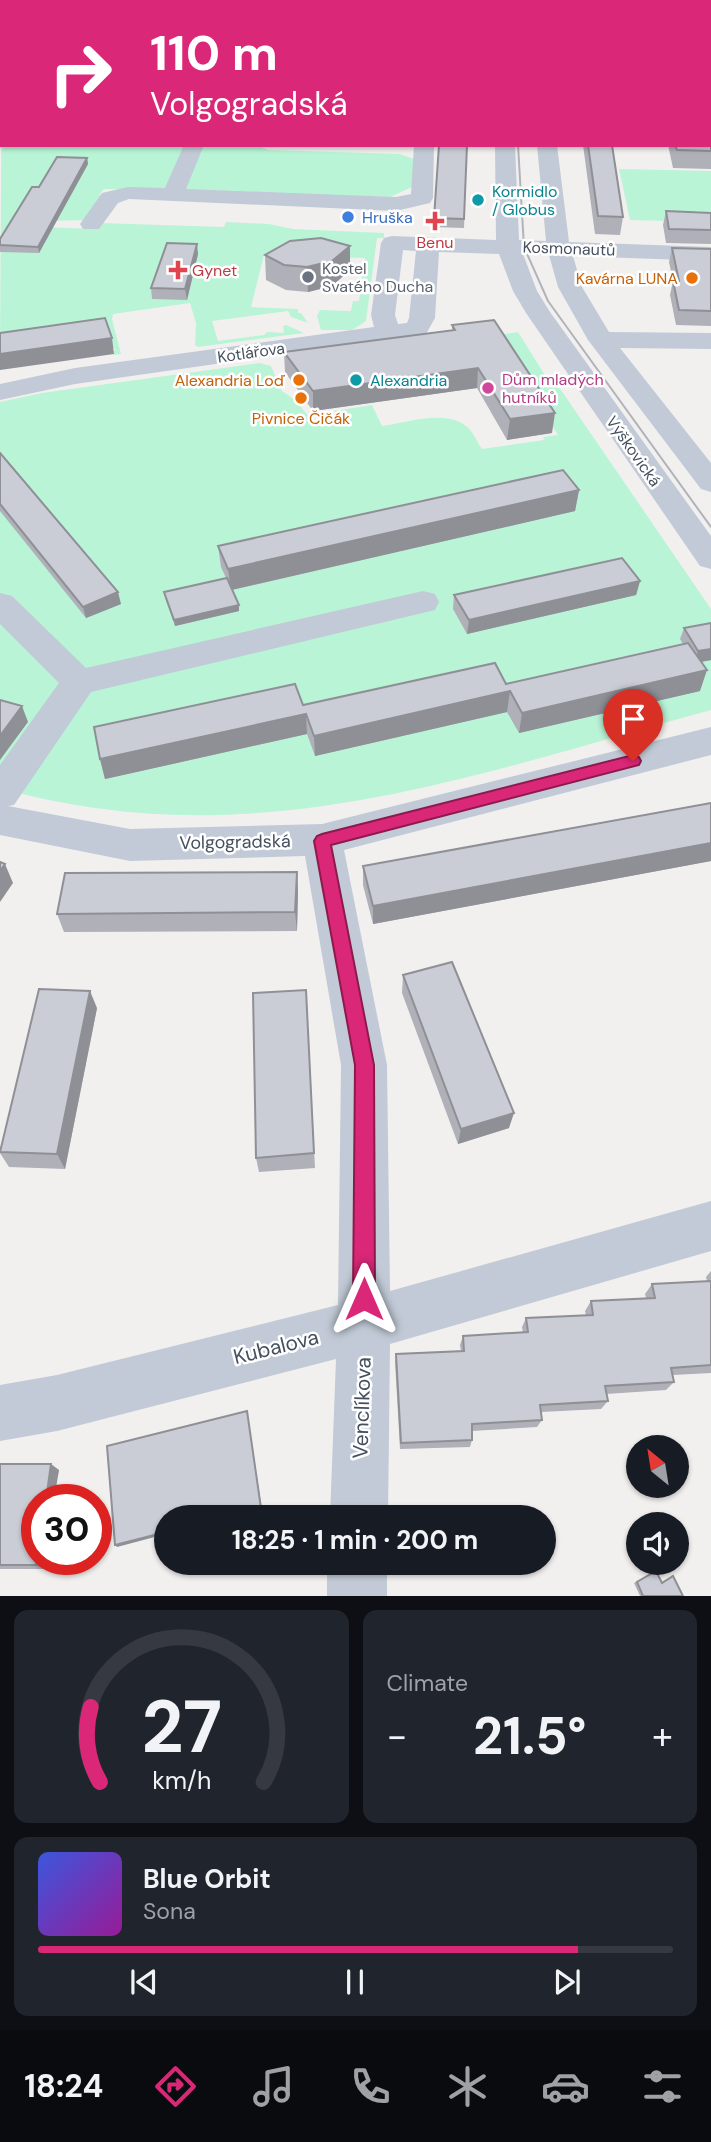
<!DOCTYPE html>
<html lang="en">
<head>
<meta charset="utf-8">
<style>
	body { margin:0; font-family:"DM Sans",sans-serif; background:#20242c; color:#f1f3f6; height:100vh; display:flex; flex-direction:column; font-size:26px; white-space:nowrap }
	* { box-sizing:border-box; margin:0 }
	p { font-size:23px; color:#9ea1a6 }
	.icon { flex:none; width:38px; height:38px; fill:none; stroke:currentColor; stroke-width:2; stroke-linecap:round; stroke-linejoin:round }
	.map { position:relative; height:1596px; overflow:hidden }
	.side { display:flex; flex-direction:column; gap:14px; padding:14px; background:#0d0f14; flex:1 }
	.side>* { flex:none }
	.top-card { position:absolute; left:0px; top:0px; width:712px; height:147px; box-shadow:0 2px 5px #0004; background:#db2777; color:#fff; overflow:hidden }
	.needle { width:46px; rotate:330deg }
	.fabs { position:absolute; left:626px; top:1435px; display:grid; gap:14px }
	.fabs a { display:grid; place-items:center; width:63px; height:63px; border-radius:50%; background:#171b24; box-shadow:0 2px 5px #0004; font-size:35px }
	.speed { position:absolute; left:21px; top:1484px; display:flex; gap:14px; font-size:35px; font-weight:700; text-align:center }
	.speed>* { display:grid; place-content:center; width:91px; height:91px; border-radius:50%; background:#171b24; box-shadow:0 2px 5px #0004; line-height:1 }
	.speed .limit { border:10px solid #d22; background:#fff; color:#111 }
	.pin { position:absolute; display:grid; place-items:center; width:60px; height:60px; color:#fff; margin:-72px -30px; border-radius:50% 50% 50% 0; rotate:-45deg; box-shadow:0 0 7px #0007 }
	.pin .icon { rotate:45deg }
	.me { position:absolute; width:77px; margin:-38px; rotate:0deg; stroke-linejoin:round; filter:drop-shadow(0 0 5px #0008) }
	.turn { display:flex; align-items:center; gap:24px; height:147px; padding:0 35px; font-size:32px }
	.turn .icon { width:91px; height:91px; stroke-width:2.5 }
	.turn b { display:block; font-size:49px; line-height:60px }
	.big { font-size:52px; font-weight:700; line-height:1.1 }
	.side .tile { flex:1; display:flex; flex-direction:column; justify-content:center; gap:10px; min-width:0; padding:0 24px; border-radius:14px; background:#20242c }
	.side .dial { align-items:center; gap:0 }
	.dial svg { height:182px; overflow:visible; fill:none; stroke:#363941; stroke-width:7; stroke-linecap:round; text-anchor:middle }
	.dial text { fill:#f1f3f6; stroke:none }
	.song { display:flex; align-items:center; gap:21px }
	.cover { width:84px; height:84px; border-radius:10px; background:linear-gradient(135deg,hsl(230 70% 55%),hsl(300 70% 35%)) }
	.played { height:7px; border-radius:4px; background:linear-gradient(90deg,#db2777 85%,#363941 85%) }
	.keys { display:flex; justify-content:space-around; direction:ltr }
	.heat { display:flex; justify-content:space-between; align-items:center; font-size:38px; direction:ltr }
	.side .tiles { flex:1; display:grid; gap:14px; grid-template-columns:1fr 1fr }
	.tile:last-child { grid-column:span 2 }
	.trip { position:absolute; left:154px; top:1505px; width:402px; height:70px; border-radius:35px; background:#171b24; box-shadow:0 2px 5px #0004; font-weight:700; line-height:70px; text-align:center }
	.menu { display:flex; height:112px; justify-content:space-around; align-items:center; background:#090b0e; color:#9ea1a6 }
	.menu .icon { width:49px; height:49px }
	.menu .active { color:#db2777 }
	.menu b { font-size:32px; color:#f1f3f6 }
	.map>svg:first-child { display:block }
	.green { fill:#b9f4d7 }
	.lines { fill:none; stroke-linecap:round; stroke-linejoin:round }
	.minor { fill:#c1cad6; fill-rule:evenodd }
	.tram { stroke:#b1b3bb; stroke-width:2 }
	.wall { fill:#afb0b8 }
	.shaded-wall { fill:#8e9096 }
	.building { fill:#cbcdd6; stroke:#8e9096; stroke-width:2 }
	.route { fill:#db2777; stroke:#8e194d; stroke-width:2 }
	.culture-dot { fill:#0f9aa8; stroke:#fff; stroke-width:2.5 }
	.shop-dot { fill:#3f7fe0; stroke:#fff; stroke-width:2.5 }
	.health-dot { fill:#e0444e; stroke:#fff; stroke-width:2.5 }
	.worship-dot { fill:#6b7280; stroke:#fff; stroke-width:2.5 }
	.food-dot { fill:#e8710a; stroke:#fff; stroke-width:2.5 }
	.hotel-dot { fill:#d1479c; stroke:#fff; stroke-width:2.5 }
	.labels { text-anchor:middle; stroke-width:5; stroke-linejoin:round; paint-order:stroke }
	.far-culture-label { font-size:16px; fill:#0d838f; stroke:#fff; text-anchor:start }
	.far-shop-label { font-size:16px; fill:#366cbe; stroke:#fff; text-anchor:start }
	.far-health-label { font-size:16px; fill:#be3a42; stroke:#fff }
	.far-street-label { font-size:16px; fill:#45505f; stroke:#fff }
	.far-worship-label { font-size:16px; fill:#5b616d; stroke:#fff; text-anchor:start }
	.far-food-label { font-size:16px; fill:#c56008; stroke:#fff; text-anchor:end }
	.far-hotel-label { font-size:16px; fill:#b23c85; stroke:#fff; text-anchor:start }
	.street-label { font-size:18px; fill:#45505f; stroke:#fff }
	.near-street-label { font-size:21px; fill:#45505f; stroke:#fff }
</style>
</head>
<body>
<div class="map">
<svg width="711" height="1596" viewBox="0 0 711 1596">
	<rect width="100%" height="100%" fill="#f2f0ef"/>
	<g class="green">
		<path d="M2,27V145H257L268,150L400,154L414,159L412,187L390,197L104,189L99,195L103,197L90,220L44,221L41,227L96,229L99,223L224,227L226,222L269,224L293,229L384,233V238H377L366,321L352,330H321L317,316L320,310L351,311L353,301H359L365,258L264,255L251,307L298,309V313H301L308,323L291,317L288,311L212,321L218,341L264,335L267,332L284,333L283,326L286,325L304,333L198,347L195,345L196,323L190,303L113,314L112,319L121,354L114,355L113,351L116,350L112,347V337L0,350Z"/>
		<path d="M619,169L711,171V222L630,220Z"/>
		<path d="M518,332L548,380L561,390L711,609V710C469,776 252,859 0,788V402L42,393L260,363L271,366L282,391L295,400L316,425L338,422L334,411L372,405L382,426C406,423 445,409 466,426C473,431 477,442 482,449L544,440L543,437L558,435L515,368L470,339Z"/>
	</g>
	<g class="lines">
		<g class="minor">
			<rect x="242" y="0" width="16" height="2"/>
			<rect x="430" y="0" width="16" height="2"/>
			<rect x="495" y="0" width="16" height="2"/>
			<rect x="530" y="0" width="16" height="2"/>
			<rect x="601" y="0" width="16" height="2"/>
			<path d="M688,0H705L706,2H689Z"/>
			<rect x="0" y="19" width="2" height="10"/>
			<path d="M184,145H204L186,189L396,197L411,194L414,145H434L433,198L430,203L396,211L129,199L118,203L99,229H83L80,224L102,193L128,187L165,188Z"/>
			<path d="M495,145H515L519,240L546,241L537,145H557L569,242L711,247V261L573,256L582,287L609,332L711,333V349L620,348L711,463V492L701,489L588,340L558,287L549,255L523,254L537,291L550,312L711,536V569L700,566L526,313L513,291L499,254L439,252L435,318L426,334L75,384L0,400V384L75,368L374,327L371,315L381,243L384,238L392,236L496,240ZM403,250L416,251L409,318L407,323L398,324L395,315Z"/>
			<path d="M423,591L435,594L439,602L435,610L91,692L14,805L8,806L130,829L322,824L711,727V755L344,850L387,1065L390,1291L711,1201V1251L390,1344L388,1517H330L336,1359L57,1431L0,1441V1385L57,1375L338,1305L341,1065L305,856L130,861L0,835V765L59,683L0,624V593L12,596L86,668Z"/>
			<rect x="327" y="1563" width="60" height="33"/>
		</g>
		<path class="tram" d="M518,145L524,247L548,301L711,527"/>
	</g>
	<g class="wall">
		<path d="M711,105V169L673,168L668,145H710Z"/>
		<path d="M439,145H467L464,228L433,227Z"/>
		<path d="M583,145H612L623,217L620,235L595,234Z"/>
		<path d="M87,158L88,164L39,253L0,252V239L39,187Z"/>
		<path d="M666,211L711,213V244L666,243L663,225Z"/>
		<path d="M350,246V270L332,286L308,292L286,290L266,280L265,255Z"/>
		<path d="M672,248L711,249V326L676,325L670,295L673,281L669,262Z"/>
		<path d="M198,254L187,300L152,299L151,288Z"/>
		<path d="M452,325L552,433L507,440L477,388L313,411L285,372L284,352L452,330Z"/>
		<path d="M0,453L121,604L86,618L0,511Z"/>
		<path d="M579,490L575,511L232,590L239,605V611L175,626L165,598L164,592L226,578L221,567L218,546Z"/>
		<path d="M640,581L636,595L467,634L453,609L454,595Z"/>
		<path d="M711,623V660L701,662L700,691L519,733L507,712L315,756L307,734L105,779L100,759L303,705L506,684L683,644L680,639L684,628Z"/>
		<path d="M711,803V861L373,924L363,885V866Z"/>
		<path d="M297,872L298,891L297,931L64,932L57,914Z"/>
		<path d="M403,975L509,1128L458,1144L402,993Z"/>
		<path d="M306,990L315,1168L259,1172L256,1158Z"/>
		<path d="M97,1008L65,1169L9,1167L0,1153V1148Z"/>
		<path d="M711,1271V1373L673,1375L674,1382L666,1390L606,1394L608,1401L601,1409L541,1412L542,1420L537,1427L472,1431V1440L470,1447L400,1449L395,1362L396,1354L461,1351L460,1345L463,1336L523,1333L522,1327L526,1318L586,1316L585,1311L591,1301L646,1298L645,1294L652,1284L707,1281L706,1277Z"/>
		<path d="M0,1464L59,1470L37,1559H46L44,1569H0Z"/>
		<path d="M656,1571L662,1582L673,1576L683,1596H640L634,1583Z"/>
	</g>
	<g class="shaded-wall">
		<path d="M87,158L88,164L39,253L38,247Z"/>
		<path d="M197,244L198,254L187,300L185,289Z"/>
		<path d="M350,246V270L332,286L308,292L307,267Z"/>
		<path d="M112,338L114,354L0,370V354Z"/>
		<path d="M478,368L477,388L313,411V391Z"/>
		<path d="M555,413L552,433L507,440L510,419Z"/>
		<path d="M579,490L575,511L231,590L228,569Z"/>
		<path d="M640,581L636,595L467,634L469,620Z"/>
		<path d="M118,592L121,604L86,618L83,607Z"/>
		<path d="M239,605V611L175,626L174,620Z"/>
		<path d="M711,649V660L695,663L698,651Z"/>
		<path d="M707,670L700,691L519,733L522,713Z"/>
		<path d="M510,691L507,712L315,756L314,736Z"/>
		<path d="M22,706L28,722L0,760V736Z"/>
		<path d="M306,714L307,734L105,779L100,759Z"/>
		<path d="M711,843V861L373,924V906Z"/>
		<path d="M5,864L13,883L0,902V871Z"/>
		<path d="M297,872L298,891L297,931L295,912Z"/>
		<path d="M90,991L97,1008L65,1169L57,1154Z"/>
		<path d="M514,1113L509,1128L458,1144L461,1129Z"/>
		<path d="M247,1411L262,1510L232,1517H224Z"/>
		<path d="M51,1464L59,1470L54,1500H46Z"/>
		<path d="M166,1532V1534L117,1547L115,1545Z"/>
		<path d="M37,1559H46L44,1569L36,1565Z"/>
	</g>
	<g class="building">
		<path d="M45,0H234V2H46Z"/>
		<path d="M450,0H473L472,2H450Z"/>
		<path d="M0,99H2V112L0,115Z"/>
		<path d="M710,105L711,151L677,150L675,145H710Z"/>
		<path d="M439,145H467L464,219L434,218Z"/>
		<path d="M588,145H612L623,217L598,216Z"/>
		<path d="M57,157L87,158L38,247L0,245V239L32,187H39Z"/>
		<path d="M666,211L711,213V230L669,229Z"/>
		<path d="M321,238L350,246L332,261L307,267L284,265L265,255L290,241Z"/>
		<path d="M167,243L197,244L185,289L151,288Z"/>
		<path d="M672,248L711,249V311L679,310L673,281H679Z"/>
		<path d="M105,318L112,338L0,354V333Z"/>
		<path d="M494,320L555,413L510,419L478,368L313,391L284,352L455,330L452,325Z"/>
		<path d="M0,453L118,592L83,607L0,504Z"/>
		<path d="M563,470L579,490L228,569L218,546Z"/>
		<path d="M622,558L640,581L469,620L454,595Z"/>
		<path d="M227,578L239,605L174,620L164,592Z"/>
		<path d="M711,623V649L698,651L684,628Z"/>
		<path d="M688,643L707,670L522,713L510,691L314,736L306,714L100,759L94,727L295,684L303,705L495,663L506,684Z"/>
		<path d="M0,700L22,706L0,736Z"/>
		<path d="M711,803V843L373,906L363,866Z"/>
		<path d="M0,862L5,864L0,871Z"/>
		<path d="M297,872L295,912L57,914L65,873Z"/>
		<path d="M452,962L514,1113L461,1129L403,975Z"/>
		<path d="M39,989L90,991L57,1154L0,1152Z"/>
		<path d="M306,990L314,1153L256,1158L253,993Z"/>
		<path d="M711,1281V1365L671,1368L674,1382L605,1386L608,1401L540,1405L542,1420L472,1424V1440L401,1443L396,1354L464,1351L463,1336L528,1332L526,1318L593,1315L591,1301L655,1298L652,1284Z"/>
		<path d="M247,1411L261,1508L224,1517H166V1532L115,1545L107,1446Z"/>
		<path d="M0,1464H51L46,1500H37V1557L36,1565H0Z"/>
		<path d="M656,1571L662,1583L673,1576L683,1596H643L637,1582Z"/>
	</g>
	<path class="route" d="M633,755L639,757L641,761L639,765L331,845L374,1065L375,1299L372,1306L364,1310L356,1306L353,1299L355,1065L314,841L317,836L322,834Z"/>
	<g class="culture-dot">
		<circle cx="478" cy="200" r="7"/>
		<circle cx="356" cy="380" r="7"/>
	</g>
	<circle class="shop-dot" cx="348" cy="217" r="7"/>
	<g class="health-dot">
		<path d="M431.5 210.5h7v7h7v7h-7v7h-7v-7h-7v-7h7z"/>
		<path d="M174.5 259.5h7v7h7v7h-7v7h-7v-7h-7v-7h7z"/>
	</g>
	<circle class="worship-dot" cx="308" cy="277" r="7"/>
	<g class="food-dot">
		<circle cx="692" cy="278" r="7"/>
		<circle cx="299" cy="380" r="7"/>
		<circle cx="301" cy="398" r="7"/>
	</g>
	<circle class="hotel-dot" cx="488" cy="388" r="7"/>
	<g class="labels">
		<g class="far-culture-label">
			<text x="492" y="197">Kormidlo<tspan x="492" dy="18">/ Globus</tspan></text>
			<text x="370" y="386">Alexandria</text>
		</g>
		<g class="far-shop-label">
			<text x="362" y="223">Hruška</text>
		</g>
		<g class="far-health-label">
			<text x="435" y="248">Benu</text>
			<text x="192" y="276" text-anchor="start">Gynet</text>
		</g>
		<g class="far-street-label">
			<text transform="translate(569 248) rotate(2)" y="6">Kosmonautů</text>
			<text transform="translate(251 352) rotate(-8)" y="6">Kotlářova</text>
			<text transform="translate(634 451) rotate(55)" y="6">Výškovická</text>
		</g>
		<g class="far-worship-label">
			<text x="322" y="274">Kostel<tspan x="322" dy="18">Svatého Ducha</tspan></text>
		</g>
		<g class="far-food-label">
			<text x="678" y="284">Kavárna LUNA</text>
			<text x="285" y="386">Alexandria Loď</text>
			<text x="301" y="424" text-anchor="middle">Pivnice Čičák</text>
		</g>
		<g class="far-hotel-label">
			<text x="502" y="385">Dům mladých<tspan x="502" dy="18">hutníků</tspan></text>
		</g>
		<g class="street-label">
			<text transform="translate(235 842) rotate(-1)" y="6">Volgogradská</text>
		</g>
		<g class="near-street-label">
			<text transform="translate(276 1347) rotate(-14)" y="7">Kubalova</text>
			<text transform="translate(362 1408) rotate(-88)" y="7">Venclíkova</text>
		</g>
	</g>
</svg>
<div class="fabs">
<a><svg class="needle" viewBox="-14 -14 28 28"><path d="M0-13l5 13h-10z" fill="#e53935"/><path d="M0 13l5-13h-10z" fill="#9ea1a6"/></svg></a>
<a><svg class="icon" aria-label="sound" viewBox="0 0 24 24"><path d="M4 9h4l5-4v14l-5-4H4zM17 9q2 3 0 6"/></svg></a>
</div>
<div class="speed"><div class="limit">30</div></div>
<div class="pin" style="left:633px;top:761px;background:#d93025"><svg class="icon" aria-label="arrive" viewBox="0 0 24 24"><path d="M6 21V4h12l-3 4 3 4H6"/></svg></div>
<svg class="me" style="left:364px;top:1299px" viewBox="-20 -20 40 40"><path d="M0-17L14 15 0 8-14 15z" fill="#db2777" stroke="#fff" stroke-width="4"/></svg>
<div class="trip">18:25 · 1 min · 200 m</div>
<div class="top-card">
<div class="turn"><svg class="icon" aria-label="right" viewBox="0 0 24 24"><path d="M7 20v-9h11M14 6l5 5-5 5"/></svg><div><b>110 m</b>Volgogradská</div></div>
</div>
</div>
<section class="side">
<div class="tiles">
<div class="tile dial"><svg viewBox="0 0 100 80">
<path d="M14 69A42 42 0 1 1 86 69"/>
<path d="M14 69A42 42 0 0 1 10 36" stroke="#db2777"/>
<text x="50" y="56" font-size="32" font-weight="700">27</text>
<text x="50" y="72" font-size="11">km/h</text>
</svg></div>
<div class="tile"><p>Climate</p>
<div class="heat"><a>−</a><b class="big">21.5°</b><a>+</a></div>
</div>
<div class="tile">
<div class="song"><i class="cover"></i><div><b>Blue Orbit</b><p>Sona</p></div></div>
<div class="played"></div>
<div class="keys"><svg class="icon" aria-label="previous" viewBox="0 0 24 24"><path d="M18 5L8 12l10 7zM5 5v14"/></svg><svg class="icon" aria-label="pause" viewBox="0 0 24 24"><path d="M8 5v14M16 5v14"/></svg><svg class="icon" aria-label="next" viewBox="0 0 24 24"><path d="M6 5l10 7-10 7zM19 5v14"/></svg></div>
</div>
</div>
</section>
<nav class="menu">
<b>18:24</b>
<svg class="icon active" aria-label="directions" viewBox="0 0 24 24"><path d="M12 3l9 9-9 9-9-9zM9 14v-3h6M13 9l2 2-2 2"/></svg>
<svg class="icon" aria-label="music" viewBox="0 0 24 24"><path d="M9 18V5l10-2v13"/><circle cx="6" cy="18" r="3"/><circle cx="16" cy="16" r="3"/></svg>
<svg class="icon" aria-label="phone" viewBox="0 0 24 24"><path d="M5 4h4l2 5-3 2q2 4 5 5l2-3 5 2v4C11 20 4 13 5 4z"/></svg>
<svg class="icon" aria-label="climate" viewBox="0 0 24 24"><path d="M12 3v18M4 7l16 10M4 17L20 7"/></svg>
<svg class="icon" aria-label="car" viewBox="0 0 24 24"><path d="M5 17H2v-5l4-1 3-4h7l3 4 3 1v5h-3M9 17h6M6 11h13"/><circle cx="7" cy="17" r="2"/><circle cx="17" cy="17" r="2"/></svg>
<svg class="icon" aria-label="filters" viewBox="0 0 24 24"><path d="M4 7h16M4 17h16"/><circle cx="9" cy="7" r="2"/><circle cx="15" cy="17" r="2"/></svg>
</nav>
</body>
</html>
